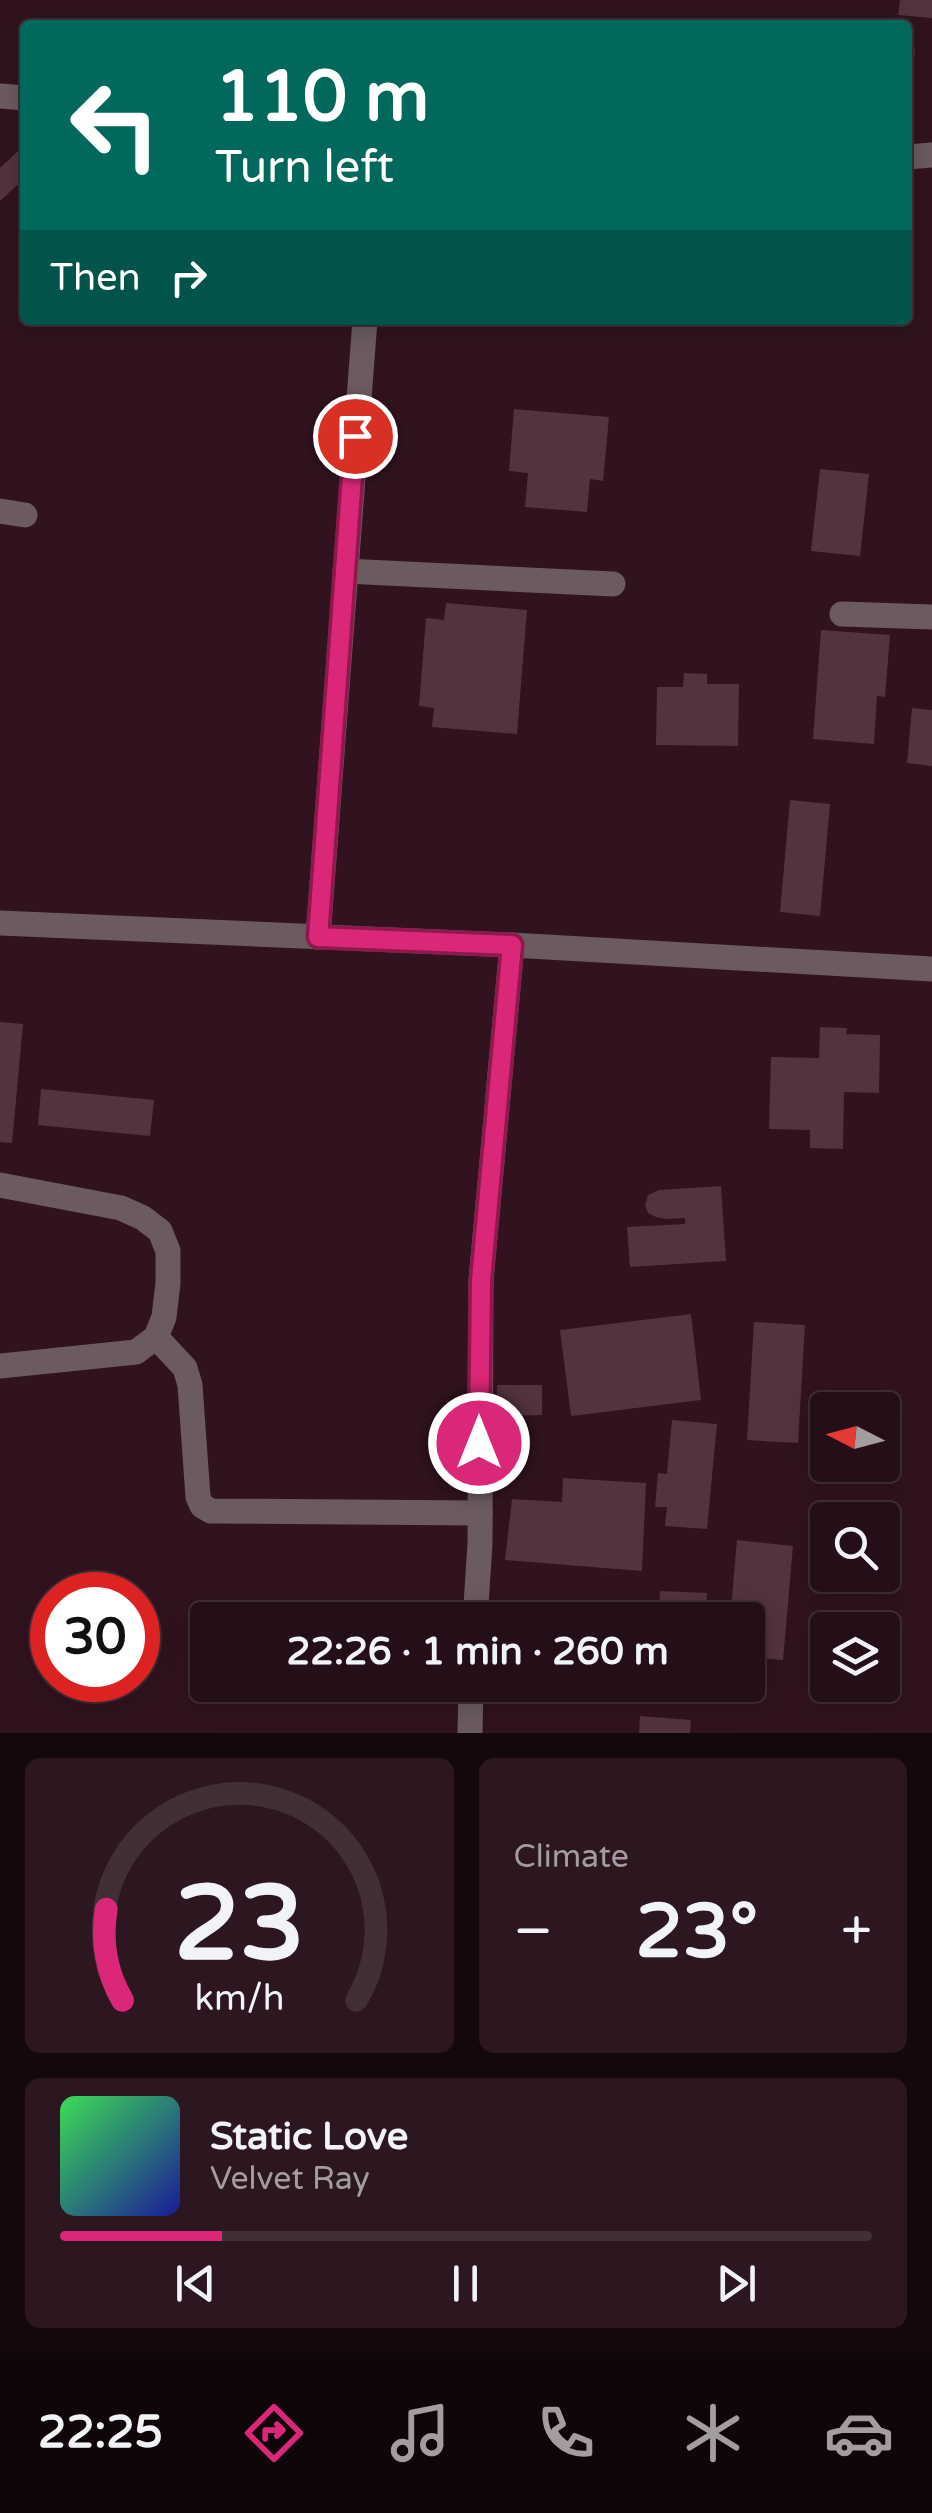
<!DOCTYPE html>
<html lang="en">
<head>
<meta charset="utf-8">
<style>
	body { margin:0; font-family:"Varela Round",sans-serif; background:#2c1720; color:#f1f3f6; height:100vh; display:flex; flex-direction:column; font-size:38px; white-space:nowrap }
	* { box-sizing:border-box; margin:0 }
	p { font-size:32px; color:#a39ca1 }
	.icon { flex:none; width:55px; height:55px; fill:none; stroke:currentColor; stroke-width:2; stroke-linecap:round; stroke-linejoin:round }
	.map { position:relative; height:1733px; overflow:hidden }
	.drawer { display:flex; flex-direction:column; gap:25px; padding:25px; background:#14080d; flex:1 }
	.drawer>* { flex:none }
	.hud { position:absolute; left:20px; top:20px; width:892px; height:305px; border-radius:10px; box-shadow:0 5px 25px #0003,0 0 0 2px #412e36; background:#00695c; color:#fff; overflow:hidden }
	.needle { width:65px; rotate:276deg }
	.fabs { position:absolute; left:810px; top:1392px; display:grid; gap:20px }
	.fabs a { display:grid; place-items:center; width:90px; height:90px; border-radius:10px; background:#240e17; box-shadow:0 5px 25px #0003,0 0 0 2px #412e36; font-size:50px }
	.speed { position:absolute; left:30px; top:1572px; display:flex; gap:20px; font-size:50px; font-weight:700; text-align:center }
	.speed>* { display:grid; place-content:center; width:130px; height:130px; border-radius:50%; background:#240e17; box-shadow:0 5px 25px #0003,0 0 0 2px #412e36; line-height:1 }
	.speed .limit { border:15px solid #d22; background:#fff; color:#111 }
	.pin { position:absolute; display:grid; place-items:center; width:85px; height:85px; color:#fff; margin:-42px; border:5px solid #fff; border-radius:50%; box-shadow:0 2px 10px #0007 }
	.me { position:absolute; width:110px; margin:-55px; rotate:0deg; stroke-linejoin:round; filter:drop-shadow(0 0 8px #0008) }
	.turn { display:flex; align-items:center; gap:35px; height:210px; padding:0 30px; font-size:45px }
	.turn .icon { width:130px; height:130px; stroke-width:2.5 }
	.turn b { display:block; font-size:70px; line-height:85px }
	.then { display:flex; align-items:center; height:95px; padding:0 30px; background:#0003; gap:20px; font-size:38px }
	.big { font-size:75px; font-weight:700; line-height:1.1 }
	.drawer .tile { flex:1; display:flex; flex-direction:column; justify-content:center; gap:15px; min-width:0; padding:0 35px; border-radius:15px; background:#2c1720 }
	.drawer .dial { align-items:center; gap:0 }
	.dial svg { height:260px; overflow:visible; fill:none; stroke:#412e36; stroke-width:7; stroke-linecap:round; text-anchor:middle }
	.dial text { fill:#f1f3f6; stroke:none }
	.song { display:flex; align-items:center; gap:30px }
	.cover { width:120px; height:120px; border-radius:15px; background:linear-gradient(135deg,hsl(130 70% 55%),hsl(240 70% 35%)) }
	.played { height:10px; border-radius:5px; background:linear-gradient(90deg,#db2777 20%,#412e36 20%) }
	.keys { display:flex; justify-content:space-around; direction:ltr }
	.heat { display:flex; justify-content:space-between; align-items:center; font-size:55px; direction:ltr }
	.drawer .tiles { flex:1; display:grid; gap:25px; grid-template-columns:1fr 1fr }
	.tile:last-child { grid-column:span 2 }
	.trip { position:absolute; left:190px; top:1602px; width:575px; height:100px; border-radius:10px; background:#240e17; box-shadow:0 5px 25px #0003,0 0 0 2px #412e36; font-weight:700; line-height:100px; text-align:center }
	.dock { display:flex; height:160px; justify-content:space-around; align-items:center; background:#0e0609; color:#a39ca1 }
	.dock .icon { width:70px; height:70px }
	.dock .on { color:#db2777 }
	.dock b { font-size:45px; color:#f1f3f6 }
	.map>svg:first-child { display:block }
	.building { fill:#53333f }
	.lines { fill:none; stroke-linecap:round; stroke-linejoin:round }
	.minor { stroke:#6b5b61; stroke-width:25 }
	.route-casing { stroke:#8e194d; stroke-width:25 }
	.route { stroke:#db2777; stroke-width:18 }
</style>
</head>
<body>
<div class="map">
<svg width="932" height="1733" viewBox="0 0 932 1733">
	<rect width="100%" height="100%" fill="#30131f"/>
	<g class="building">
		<path d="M900,0H932V18L898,15Z"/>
		<path d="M908,46L915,47L911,109L908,108Z"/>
		<path d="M18,151L25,158V178L0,201V168Z"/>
		<path d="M514,409L609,417L603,481L590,479L587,512L525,507L528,473L509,471Z"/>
		<path d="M820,469L869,474L860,556L811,551Z"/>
		<path d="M446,603L527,610L517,734L432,727L434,708L419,706L426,618L444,620Z"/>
		<path d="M821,630L890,635L885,697L877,696L874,744L813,739Z"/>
		<path d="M684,673L707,674V684H739L738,746L656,745L657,687H683Z"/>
		<path d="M912,708L932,710V766L907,763Z"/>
		<path d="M790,800L830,804L820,916L780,912Z"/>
		<path d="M0,1022L23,1024L12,1143L0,1142Z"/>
		<path d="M820,1027L847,1028L846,1034L880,1035L879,1093L844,1092L843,1149L810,1148V1130L769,1129L771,1057L819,1058Z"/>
		<path d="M41,1089L154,1100L150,1136L38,1125Z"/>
		<path d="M721,1186L726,1261L630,1267L627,1227L685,1224V1218L666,1219L656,1217L648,1213L645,1205L648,1195L659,1190Z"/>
		<path d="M691,1314L701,1400L571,1416L560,1330Z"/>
		<path d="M754,1322L805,1325L798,1443L747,1440Z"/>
		<path d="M497,1385H542V1415L496,1416Z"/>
		<path d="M672,1420L717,1424L707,1529L665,1526L667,1507H655L658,1473L667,1474Z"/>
		<path d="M563,1478L646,1483L642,1571L505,1560L512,1499L562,1502Z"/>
		<path d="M737,1540L793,1546L783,1660L748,1657V1620H730Z"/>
		<path d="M660,1591L707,1593L705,1620H658Z"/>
		<path d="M654,1685H701V1694L654,1691Z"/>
		<path d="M640,1716L691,1720L690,1733H639Z"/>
	</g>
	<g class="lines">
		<g class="minor">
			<path d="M0,96L25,98"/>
			<path d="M908,157L932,155"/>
			<path d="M0,511L25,515"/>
			<path d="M345,571L613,584"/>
			<path d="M842,614L932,617"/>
			<path d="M0,923L512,945L932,969"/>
			<path d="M318,937L365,320"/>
			<path d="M0,1185L121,1208L143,1218L160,1231L168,1251V1283L164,1317L156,1337L136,1352L0,1366"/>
			<path d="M156,1337L185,1368L190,1385L198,1497L202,1506L211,1511L480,1513"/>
			<path d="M475,1620L480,1544L481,1280L512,945"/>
			<path d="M470,1733L471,1685"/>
		</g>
	</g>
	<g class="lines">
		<g class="route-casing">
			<path id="route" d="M355,436L318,937L512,945L481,1280L479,1443"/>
		</g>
		<use href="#route" class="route"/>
	</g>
</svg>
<div class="fabs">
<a><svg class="needle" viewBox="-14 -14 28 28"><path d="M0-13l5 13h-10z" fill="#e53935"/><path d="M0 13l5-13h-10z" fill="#a39ca1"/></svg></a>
<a><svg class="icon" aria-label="search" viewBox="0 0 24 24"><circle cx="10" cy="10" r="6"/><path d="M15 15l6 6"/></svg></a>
<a><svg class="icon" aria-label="layers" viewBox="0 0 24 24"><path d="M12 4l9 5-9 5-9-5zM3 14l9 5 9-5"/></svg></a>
</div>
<div class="speed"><div class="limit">30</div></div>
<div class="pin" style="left:355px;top:436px;background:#d93025"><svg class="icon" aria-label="arrive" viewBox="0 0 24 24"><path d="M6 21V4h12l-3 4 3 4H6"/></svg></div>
<svg class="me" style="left:479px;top:1443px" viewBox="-20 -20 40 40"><circle r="17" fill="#db2777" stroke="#fff" stroke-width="3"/><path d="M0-11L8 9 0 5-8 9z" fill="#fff"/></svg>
<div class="trip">22:26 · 1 min · 260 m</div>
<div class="hud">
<div class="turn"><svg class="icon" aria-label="left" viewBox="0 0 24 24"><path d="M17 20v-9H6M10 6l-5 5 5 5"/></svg><div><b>110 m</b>Turn left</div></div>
<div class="then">Then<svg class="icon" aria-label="right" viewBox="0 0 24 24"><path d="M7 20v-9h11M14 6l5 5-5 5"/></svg></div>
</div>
</div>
<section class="drawer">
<div class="tiles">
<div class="tile dial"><svg viewBox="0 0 100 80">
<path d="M14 69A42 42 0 1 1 86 69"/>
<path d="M14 69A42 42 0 0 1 9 41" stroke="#db2777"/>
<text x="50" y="56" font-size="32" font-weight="700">23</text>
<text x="50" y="72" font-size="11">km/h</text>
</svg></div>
<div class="tile"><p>Climate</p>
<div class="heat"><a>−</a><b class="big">23°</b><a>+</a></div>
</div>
<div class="tile">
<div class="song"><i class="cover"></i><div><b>Static Love</b><p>Velvet Ray</p></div></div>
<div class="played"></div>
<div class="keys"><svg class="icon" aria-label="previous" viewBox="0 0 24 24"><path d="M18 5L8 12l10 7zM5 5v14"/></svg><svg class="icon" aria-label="pause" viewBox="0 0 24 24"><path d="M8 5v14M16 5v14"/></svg><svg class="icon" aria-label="next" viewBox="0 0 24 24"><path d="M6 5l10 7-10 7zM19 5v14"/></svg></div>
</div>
</div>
</section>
<nav class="dock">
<b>22:25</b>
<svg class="icon on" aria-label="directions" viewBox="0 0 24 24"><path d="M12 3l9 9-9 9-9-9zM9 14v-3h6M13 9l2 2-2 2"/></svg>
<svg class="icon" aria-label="music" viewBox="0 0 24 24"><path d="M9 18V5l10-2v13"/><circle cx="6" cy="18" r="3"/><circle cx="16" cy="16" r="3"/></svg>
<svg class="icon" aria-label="phone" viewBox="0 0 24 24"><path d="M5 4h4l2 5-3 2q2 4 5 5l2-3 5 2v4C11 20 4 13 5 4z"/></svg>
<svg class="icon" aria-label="climate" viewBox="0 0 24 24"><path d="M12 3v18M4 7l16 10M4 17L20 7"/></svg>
<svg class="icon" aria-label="car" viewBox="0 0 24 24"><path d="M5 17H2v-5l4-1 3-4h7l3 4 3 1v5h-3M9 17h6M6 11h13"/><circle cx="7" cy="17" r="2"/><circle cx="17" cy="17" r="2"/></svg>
</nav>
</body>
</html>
